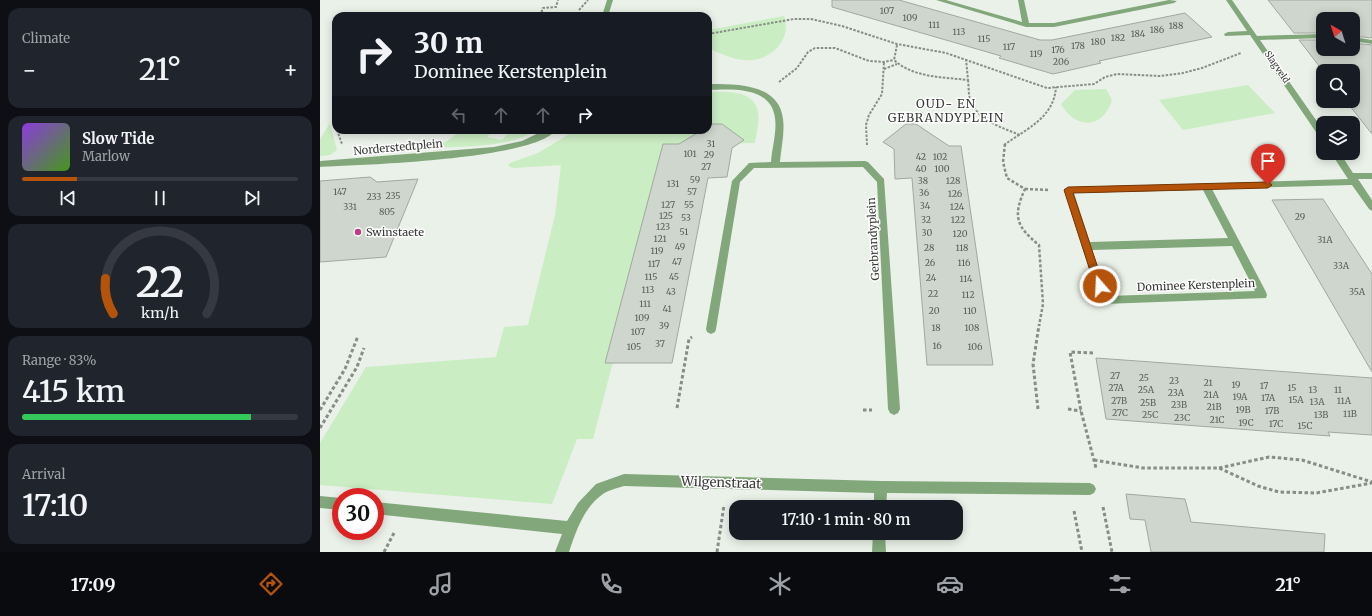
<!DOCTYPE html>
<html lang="en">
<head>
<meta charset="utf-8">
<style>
	body { margin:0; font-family:Merriweather,serif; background:#20242c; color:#f1f3f6; height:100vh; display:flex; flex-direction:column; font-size:15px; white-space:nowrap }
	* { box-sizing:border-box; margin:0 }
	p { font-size:13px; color:#9ea1a6 }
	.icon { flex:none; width:22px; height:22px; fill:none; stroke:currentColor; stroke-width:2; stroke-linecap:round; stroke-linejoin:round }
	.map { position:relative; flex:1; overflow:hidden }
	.details { display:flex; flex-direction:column; gap:8px; padding:8px; background:#0d0f14; width:320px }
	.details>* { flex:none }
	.guide { position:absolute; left:12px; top:12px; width:380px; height:122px; border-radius:12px; box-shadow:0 2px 10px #0003; background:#171b24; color:#f1f3f6; overflow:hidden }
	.needle { width:26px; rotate:321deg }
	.controls { position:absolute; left:996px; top:12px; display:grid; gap:8px }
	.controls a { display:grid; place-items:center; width:44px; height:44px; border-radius:8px; background:#171b24; box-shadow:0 2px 10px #0003; font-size:20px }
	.speed { position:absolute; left:12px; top:488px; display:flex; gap:8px; font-size:20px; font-weight:700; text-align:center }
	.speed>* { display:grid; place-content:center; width:52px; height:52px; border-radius:50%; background:#171b24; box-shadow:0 2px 10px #0003; line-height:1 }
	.speed .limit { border:6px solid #d22; background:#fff; color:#111 }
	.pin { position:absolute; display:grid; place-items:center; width:34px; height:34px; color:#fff; margin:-41px -17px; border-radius:50% 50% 50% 0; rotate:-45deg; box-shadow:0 0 4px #0007 }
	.pin .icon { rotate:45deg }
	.me { position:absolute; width:44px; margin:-22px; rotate:341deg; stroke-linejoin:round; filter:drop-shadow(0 0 3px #0008) }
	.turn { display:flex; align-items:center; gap:14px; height:84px; padding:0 16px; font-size:18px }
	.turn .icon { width:52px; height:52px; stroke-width:2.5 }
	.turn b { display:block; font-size:28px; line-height:34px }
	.lanes { display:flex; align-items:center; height:38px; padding:0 16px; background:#0003; justify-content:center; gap:20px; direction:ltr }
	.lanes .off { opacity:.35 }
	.big { font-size:30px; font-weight:600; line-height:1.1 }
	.details .tile { flex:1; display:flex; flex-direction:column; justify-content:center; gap:6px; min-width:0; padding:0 14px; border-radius:12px; background:#20242c }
	.details .dial { align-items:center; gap:0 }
	.dial svg { height:104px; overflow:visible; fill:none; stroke:#363941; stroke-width:7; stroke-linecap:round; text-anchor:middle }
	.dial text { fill:#f1f3f6; stroke:none }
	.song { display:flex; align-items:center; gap:12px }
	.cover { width:48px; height:48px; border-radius:6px; background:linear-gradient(135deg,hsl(270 70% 55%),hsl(100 70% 35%)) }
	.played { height:4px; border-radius:2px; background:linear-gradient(90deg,#b45309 20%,#363941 20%) }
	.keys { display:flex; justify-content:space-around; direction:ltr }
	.heat { display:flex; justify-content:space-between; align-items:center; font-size:22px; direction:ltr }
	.charge { height:6px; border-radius:3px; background:linear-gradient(90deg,#34c759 83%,#363941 0) }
	.trip { position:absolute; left:409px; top:500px; width:234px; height:40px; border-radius:12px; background:#171b24; box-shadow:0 2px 10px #0003; font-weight:600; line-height:40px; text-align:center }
	.tabs { display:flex; height:64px; justify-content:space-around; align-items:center; background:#090b0e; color:#9ea1a6 }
	.tabs .icon { width:28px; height:28px }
	.tabs .on { color:#b45309 }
	.tabs b { font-size:18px; color:#f1f3f6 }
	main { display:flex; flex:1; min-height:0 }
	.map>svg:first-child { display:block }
	.green { fill:#caedc3 }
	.building { fill:#cfd6cd; stroke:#a1a8a0 }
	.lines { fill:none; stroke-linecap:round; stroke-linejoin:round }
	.path-far2 { stroke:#888d87; stroke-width:2; stroke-dasharray:2.5 1.5; stroke-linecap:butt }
	.path-far1 { stroke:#888d87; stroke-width:2.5; stroke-dasharray:3 2; stroke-linecap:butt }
	.path { stroke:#888d87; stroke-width:3; stroke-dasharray:3.5 2.5; stroke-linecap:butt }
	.minor { fill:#82a77b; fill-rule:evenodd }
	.route { fill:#b45309; stroke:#753606 }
	.poi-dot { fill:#be3c83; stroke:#fff; stroke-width:1.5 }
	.labels { text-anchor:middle; stroke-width:3; stroke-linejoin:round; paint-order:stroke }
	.number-label { font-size:9px; fill:#5e615c }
	.far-street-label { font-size:9px; fill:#383a37; stroke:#fff }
	.street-label { font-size:11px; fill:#383a37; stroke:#fff }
	.poi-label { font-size:11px; fill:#383a37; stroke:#fff; text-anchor:start }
	.neighbourhood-label { font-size:12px; letter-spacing:1px; fill:#383a37; stroke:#fff }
	.near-street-label { font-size:13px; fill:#383a37; stroke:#fff }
</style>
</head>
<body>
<main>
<section class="details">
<div class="tile"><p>Climate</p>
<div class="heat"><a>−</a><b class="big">21°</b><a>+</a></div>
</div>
<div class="tile">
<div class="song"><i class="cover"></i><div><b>Slow Tide</b><p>Marlow</p></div></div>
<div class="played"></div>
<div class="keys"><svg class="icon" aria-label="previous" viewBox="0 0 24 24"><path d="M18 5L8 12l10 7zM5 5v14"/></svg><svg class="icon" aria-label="pause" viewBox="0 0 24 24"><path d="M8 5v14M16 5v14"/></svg><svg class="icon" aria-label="next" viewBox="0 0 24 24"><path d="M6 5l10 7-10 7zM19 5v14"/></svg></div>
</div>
<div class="tile dial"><svg viewBox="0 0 100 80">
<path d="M14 69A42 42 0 1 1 86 69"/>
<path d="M14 69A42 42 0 0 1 8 42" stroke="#b45309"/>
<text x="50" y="56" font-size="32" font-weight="700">22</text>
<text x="50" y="72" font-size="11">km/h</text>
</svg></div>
<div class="tile"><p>Range · 83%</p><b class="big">415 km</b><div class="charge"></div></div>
<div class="tile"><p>Arrival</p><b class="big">17:10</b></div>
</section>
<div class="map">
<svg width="1052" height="552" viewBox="0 0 1052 552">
	<rect width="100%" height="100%" fill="#eaf1e8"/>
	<g class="green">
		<path d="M464,16C473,41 448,63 424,60C411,59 400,53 388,48V30Z"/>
		<path d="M928,85L955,113L863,130L839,100Z"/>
		<path d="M786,89L792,100C783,130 755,129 741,104L755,90Z"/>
		<path d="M388,92C405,92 434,89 438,112C440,121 436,134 435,143L390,144L293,362L273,439H257L232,504L0,485V443L46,367L176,357L184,327L208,325L235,215L241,165L194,168L190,167L188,165L190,163L218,153L256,130H388Z"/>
		<path d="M10,123L17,150L10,155L0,156V139Z"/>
		<path d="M141,130H173L167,137L182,140L191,130H218C186,148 149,146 113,148L130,139Z"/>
	</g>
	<g class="building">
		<path d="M512,0H579L720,40H732L865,13L892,37L779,61L781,63L733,74L679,58L681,56L512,7Z"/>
		<path d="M948,0H1052V38L1033,36V19H1003V33H974Z"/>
		<path d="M979,40H1003V49H1033V43L1052,45V134L1026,101H1033V71H1003Z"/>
		<path d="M392,124H402L424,140L412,148L407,177L388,178L352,363H285L343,144H359L382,130H388V126Z"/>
		<path d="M586,124H596L629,146H641L673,365H607L592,178L575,179L574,149L563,142Z"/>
		<path d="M50,177L57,182L98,179L66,257L0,262V181Z"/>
		<path d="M1003,199L1052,274V372L952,200Z"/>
		<path d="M776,358L1052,378V435L1008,432L1010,436L786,419Z"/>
		<path d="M806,494L865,499L871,522L1005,534L1004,552H831L825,520L810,519Z"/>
	</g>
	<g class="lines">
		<g class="path-far2">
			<path d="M259,10L268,0"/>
			<path d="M220,16L223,8L236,7L238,0"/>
			<path d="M388,34L474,19H491L522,26L577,44L626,53L727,88L774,84L785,77L797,74L840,76L863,73L882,68L921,53"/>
			<path d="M577,45L574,60C594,78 623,77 648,80L646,59"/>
			<path d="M564,69L577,64"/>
			<path d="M648,80C649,87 648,96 651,102C659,121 683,128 700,135"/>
			<path d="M459,82L477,68L488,52L495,48H515L549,61L564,62L574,60"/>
			<path d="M16,122V125"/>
			<path d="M17,130L22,144"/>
			<path d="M547,145L546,125L549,115L562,94L564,62"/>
			<path d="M684,145C706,129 734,118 736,87"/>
		</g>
		<g class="path-far1">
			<path d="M685,144L683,162L687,178L705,189C692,217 697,227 719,245L723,304L719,326"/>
			<path d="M705,189L730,190"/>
		</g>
		<g class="path">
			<path d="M773,353L750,352L761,411L776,468"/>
			<path d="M357,408L369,339L372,337"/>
			<path d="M718,409L713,364L719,325"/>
			<path d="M748,409L761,411"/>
			<path d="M0,410L25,369L38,336"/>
			<path d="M543,410H552"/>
			<path d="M0,428L37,367L44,348"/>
			<path d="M774,460L823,468H899L938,486L959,492L996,493L1052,483"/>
			<path d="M899,468L949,457L982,460L1052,482"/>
			<path d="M783,507L792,552"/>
			<path d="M754,511L762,552"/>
			<path d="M64,552L74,533"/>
			<path d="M397,552L404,505"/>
		</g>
		<g class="minor">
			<path d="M287,0H293L288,16H282Z"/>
			<path d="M616,0H626L702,22L698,0H704L709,23H734L849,0L857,1L854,3L734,27H706Z"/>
			<path d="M906,0H912L937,36L1003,34V38L940,40L1003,130V139L1000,138L930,35L905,36L904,34L908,32L927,31Z"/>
			<path d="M1033,37L1052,40V44L1033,41Z"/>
			<path d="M388,84C415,84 459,83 463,119C465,133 461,148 460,162L545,161L548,162L564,179L580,409L578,413L574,415L570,413L568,409L557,182L543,167L434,168L420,182L396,329L395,332L391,334L387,332L386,329L412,181L429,163L451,162C452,148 457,132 455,118C451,86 412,89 388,90Z"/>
			<path d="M225,130H236C213,160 42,165 0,167V161L174,147L202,141Z"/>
			<path d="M1011,153H1020L1033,173H1052V179H1038L1052,200V211L1049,209L1032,185L892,189L946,292L947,295L946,298L784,304L780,303L744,190L745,188L1028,179ZM883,190L908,238L770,242L754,193ZM912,246L935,291L788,296L772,250Z"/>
			<path d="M304,474L561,481L770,483L774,485L776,489L774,493L770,495L567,493L566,507H554V493L304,486C298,488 289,490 283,494C264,507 256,531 249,552H235L242,534L55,514V502L247,521L258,503L276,484Z"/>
			<path d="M0,496L21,498V510L0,508Z"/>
			<path d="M553,533H565L566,552H552Z"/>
		</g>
	</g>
	<path class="route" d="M948,182L952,185L948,188L753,193L784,286L780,290L775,286L744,190L748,187Z"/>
	<circle class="poi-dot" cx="38" cy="232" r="4"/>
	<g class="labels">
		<g class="number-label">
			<text x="567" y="14">107</text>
			<text x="590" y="21">109</text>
			<text x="614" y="28">111</text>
			<text x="856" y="29">188</text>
			<text x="837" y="33">186</text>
			<text x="639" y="35">113</text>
			<text x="818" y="37">184</text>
			<text x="798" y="41">182</text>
			<text x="664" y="42">115</text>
			<text x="778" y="45">180</text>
			<text x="758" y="49">178</text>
			<text x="689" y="50">117</text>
			<text x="738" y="53">176</text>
			<text x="716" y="57">119</text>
			<text x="741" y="65">206</text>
			<text x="391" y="147">31</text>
			<text x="370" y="157">101</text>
			<text x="389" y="158">29</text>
			<text x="601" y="160">42</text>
			<text x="620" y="160">102</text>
			<text x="386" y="170">27</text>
			<text x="601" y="172">40</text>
			<text x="622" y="172">100</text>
			<text x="375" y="183">59</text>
			<text x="603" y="184">38</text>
			<text x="633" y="184">128</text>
			<text x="353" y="187">131</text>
			<text x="20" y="195">147</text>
			<text x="372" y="195">57</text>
			<text x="604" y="196">36</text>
			<text x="635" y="197">126</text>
			<text x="73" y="199">235</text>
			<text x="54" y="200">233</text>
			<text x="348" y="208">127</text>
			<text x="369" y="208">55</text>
			<text x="605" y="209">34</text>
			<text x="30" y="210">331</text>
			<text x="637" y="210">124</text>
			<text x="67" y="215">805</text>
			<text x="346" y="219">125</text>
			<text x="980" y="220">29</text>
			<text x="366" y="221">53</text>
			<text x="606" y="223">32</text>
			<text x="638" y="223">122</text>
			<text x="343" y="230">123</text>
			<text x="364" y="235">51</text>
			<text x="607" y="236">30</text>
			<text x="640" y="237">120</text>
			<text x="340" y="242">121</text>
			<text x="1005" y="243">31A</text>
			<text x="360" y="250">49</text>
			<text x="609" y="251">28</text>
			<text x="642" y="251">118</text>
			<text x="337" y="254">119</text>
			<text x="357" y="265">47</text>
			<text x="610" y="266">26</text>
			<text x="644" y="266">116</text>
			<text x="334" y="267">117</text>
			<text x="1021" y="269">33A</text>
			<text x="331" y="280">115</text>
			<text x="354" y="280">45</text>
			<text x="611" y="281">24</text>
			<text x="646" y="282">114</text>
			<text x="328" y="293">113</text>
			<text x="351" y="295">43</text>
			<text x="1037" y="295">35A</text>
			<text x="613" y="297">22</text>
			<text x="648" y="298">112</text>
			<text x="325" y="307">111</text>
			<text x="347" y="312">41</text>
			<text x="614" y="314">20</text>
			<text x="650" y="314">110</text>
			<text x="322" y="321">109</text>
			<text x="344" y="329">39</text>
			<text x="616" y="331">18</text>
			<text x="652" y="331">108</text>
			<text x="318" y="335">107</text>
			<text x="340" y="347">37</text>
			<text x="617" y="349">16</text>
			<text x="314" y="350">105</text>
			<text x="655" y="350">106</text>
			<text x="795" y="379">27</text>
			<text x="824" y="381">25</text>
			<text x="854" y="384">23</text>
			<text x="888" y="386">21</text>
			<text x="916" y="388">19</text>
			<text x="944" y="389">17</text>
			<text x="796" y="391">27A</text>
			<text x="972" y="391">15</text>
			<text x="826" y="393">25A</text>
			<text x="993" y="393">13</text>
			<text x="1018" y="393">11</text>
			<text x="856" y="396">23A</text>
			<text x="891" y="398">21A</text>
			<text x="920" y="400">19A</text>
			<text x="948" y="401">17A</text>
			<text x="976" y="403">15A</text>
			<text x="799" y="404">27B</text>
			<text x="1024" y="404">11A</text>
			<text x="997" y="405">13A</text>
			<text x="828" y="406">25B</text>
			<text x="859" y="408">23B</text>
			<text x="894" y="410">21B</text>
			<text x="923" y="413">19B</text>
			<text x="952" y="414">17B</text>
			<text x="800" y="416">27C</text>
			<text x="1030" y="417">11B</text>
			<text x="830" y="418">25C</text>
			<text x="1001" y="418">13B</text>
			<text x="862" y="421">23C</text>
			<text x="897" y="423">21C</text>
			<text x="926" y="426">19C</text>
			<text x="956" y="427">17C</text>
			<text x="985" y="429">15C</text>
		</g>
		<g class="far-street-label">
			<text transform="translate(957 67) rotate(56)" y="3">Slagveld</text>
		</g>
		<g class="street-label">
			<text transform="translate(78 147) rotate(-5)" y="4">Norderstedtplein</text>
			<text transform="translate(553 239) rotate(-93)" y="4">Gerbrandyplein</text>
			<text transform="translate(876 285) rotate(-2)" y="4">Dominee Kerstenplein</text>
		</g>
		<g class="poi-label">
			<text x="46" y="236">Swinstaete</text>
		</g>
		<g class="neighbourhood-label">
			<text x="626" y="108">OUD- EN<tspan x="626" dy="14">GEBRANDYPLEIN</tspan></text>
		</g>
		<g class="near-street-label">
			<text transform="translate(401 482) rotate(2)" y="5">Wilgenstraat</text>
		</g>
	</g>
</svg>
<div class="controls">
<a><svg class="needle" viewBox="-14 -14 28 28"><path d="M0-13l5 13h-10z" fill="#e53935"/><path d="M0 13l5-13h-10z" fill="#9ea1a6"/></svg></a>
<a><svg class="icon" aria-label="search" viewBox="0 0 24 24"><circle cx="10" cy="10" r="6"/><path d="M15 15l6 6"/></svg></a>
<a><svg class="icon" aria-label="layers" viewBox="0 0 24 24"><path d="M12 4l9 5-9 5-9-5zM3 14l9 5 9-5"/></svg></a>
</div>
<div class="speed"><div class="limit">30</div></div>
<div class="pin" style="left:948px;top:185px;background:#d93025"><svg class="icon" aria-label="arrive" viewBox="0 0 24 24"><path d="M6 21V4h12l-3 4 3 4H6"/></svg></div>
<svg class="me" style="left:780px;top:286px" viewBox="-20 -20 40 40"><circle r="17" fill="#b45309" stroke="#fff" stroke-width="3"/><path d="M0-11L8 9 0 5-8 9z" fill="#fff"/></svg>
<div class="trip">17:10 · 1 min · 80 m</div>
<div class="guide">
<div class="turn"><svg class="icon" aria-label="right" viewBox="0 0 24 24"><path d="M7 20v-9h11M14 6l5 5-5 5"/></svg><div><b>30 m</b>Dominee Kerstenplein</div></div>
<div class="lanes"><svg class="icon off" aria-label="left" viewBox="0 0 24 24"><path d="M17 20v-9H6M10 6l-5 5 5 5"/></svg><svg class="icon off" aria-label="ahead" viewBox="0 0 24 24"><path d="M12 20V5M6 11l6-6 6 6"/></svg><svg class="icon off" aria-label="ahead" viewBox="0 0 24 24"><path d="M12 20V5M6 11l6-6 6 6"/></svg><svg class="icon" aria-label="right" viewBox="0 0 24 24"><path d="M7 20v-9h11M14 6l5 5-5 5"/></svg></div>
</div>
</div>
</main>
<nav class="tabs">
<b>17:09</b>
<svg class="icon on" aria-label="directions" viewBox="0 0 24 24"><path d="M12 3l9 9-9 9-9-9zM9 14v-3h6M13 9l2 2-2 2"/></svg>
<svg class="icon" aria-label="music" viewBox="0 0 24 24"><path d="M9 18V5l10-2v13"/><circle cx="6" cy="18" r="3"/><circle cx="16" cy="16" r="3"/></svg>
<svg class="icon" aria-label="phone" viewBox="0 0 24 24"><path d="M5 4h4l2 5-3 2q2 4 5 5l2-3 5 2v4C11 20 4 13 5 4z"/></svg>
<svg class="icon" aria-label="climate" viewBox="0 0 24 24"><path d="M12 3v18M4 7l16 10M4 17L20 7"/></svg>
<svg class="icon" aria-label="car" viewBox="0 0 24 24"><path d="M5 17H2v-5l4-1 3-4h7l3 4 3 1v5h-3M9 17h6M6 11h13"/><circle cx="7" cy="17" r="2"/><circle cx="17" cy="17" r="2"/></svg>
<svg class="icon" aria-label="filters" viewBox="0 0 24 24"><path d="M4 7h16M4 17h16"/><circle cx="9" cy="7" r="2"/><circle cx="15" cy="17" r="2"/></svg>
<b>21°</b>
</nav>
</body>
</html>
